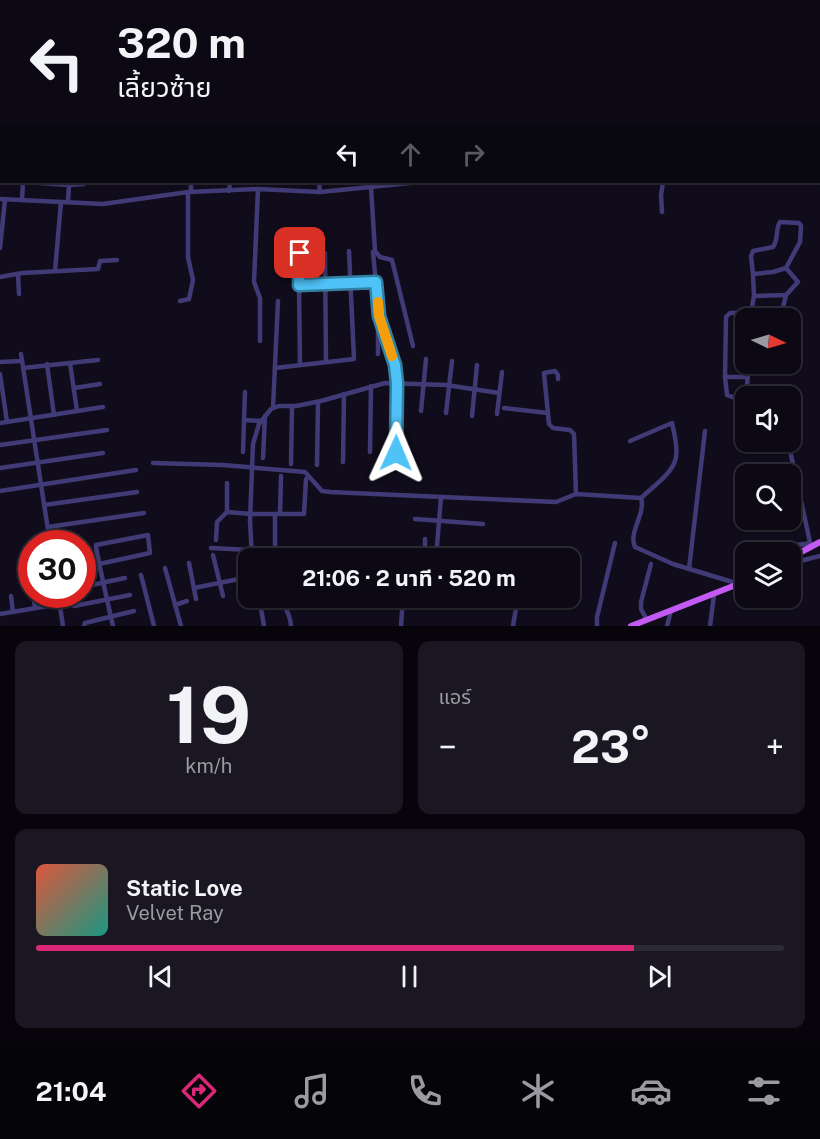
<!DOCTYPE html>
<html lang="th">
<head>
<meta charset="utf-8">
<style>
	body { margin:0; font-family:"Public Sans","Noto Sans Thai",sans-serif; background:#1a1722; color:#f1f3f6; height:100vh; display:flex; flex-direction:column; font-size:22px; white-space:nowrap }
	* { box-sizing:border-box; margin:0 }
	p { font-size:20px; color:#9a9aa0 }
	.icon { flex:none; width:33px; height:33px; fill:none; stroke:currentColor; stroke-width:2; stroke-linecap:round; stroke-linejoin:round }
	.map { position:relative; height:626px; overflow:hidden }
	.drawer { display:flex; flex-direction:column; gap:15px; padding:15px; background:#07050b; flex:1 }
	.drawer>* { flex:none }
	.top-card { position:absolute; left:0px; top:0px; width:820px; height:183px; box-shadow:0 2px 4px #0004,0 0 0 2px #2c2a34; background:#0c0914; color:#f1f3f6; overflow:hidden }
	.needle { width:39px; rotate:95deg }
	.tools { position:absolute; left:735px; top:308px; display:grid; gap:12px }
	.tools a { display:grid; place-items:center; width:66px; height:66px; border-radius:12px; background:#0c0914; box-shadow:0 2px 4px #0004,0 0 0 2px #2c2a34; font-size:30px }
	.speed { position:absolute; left:18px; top:530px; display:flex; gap:12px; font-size:30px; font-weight:700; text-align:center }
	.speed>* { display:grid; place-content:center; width:78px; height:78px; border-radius:50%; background:#0c0914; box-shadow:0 2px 4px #0004,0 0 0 2px #2c2a34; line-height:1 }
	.speed .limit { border:9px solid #d22; background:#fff; color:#111 }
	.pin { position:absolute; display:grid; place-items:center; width:51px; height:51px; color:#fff; margin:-26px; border-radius:12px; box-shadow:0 3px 9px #0006 }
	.me { position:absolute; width:66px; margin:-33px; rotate:1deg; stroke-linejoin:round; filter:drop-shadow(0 0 4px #0008) }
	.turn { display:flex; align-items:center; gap:21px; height:126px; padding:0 18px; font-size:27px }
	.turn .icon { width:78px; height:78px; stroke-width:2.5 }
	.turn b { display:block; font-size:42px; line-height:51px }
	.lanes { display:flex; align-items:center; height:57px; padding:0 18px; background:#0003; justify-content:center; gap:30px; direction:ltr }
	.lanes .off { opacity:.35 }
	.big { font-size:45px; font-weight:700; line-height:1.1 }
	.drawer .card { flex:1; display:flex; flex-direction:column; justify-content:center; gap:9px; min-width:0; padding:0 21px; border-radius:12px; background:#1a1722 }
	.drawer .dial { align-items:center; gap:0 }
	.dial b { font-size:78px; line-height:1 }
	.song { display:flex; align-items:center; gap:18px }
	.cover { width:72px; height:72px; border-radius:9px; background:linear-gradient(135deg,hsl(10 70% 55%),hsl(170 70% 35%)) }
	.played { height:6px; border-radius:3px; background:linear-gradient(90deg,#db2777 80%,#2c2a34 80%) }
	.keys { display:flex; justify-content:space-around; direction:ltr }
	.heat { display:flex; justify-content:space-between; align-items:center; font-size:33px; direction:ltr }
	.drawer .tiles { flex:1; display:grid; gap:15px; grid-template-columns:1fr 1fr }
	.card:last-child { grid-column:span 2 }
	.trip { position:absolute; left:238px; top:548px; width:342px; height:60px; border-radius:12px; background:#0c0914; box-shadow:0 2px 4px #0004,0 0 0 2px #2c2a34; font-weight:700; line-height:60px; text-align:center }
	.tab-bar { display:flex; height:96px; justify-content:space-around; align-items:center; background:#050408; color:#9a9aa0 }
	.tab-bar .icon { width:42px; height:42px }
	.tab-bar .selected { color:#db2777 }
	.tab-bar b { font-size:27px; color:#f1f3f6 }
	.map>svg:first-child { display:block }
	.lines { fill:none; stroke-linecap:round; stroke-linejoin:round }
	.canal { stroke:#0e1b39; stroke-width:4 }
	.minor { stroke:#403b76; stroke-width:4.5 }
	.major { stroke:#c25af3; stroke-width:6 }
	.route-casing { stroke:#337fa1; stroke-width:15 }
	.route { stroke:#4fc3f7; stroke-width:10 }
	.slow { stroke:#f59e0b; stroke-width:10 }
</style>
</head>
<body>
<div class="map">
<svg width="820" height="626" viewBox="0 0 820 626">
	<rect width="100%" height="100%" fill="#100c1b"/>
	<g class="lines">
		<g class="canal">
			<path d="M130,0V2"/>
			<path d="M417,2V0"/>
			<path d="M754,2L765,0"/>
		</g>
		<g class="minor">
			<path d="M133,0L134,2"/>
			<path d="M348,0V2"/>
			<path d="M360,0V2"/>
			<path d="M384,0L386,2"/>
			<path d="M611,0V2"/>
			<path d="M638,0V2"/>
			<path d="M657,0L658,2"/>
			<path d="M696,0V2"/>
			<path d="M401,2V0"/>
			<path d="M469,2V0"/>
			<path d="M673,2V0"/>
			<path d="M706,2L710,0"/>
			<path d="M819,37H820"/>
			<path d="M819,114H820"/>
			<path d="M319,182L320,192"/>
			<path d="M39,183L69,185L68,202"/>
			<path d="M69,185L84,184L86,182"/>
			<path d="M371,187L375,251L380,257L392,260L413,346"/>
			<path d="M258,189L254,282L260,298V341"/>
			<path d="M191,191V182"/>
			<path d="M229,191L230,182"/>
			<path d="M0,199L103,204L188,192L258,189L320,192L420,182"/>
			<path d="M22,200L23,182"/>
			<path d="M662,212L661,195L663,182"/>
			<path d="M0,248L5,199"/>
			<path d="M373,252L379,316L395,365L397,383L396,453"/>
			<path d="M325,253L326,362"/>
			<path d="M55,271L61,202"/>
			<path d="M18,274L19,294"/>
			<path d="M0,277L22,273L98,269L100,261L117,260"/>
			<path d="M299,285L300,253"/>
			<path d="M754,296L786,295"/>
			<path d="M180,301L189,299L193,280L188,257V192"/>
			<path d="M750,318L754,296L753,274L773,272L786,268L800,242L801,226L799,223L780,222C775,229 779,239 773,247L753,251L751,256L753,274"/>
			<path d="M21,354L50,543"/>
			<path d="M378,354V322"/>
			<path d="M0,362L22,361"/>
			<path d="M70,363L77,411"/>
			<path d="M47,364L54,415"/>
			<path d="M300,365L299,285L376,282"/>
			<path d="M23,368L98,360"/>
			<path d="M275,368L354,359L349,251"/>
			<path d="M0,374L7,422"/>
			<path d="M725,377L727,395L735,398L744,396L747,389L748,363"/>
			<path d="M748,377H725L726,317L730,313L782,312L786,295L798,282L786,268"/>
			<path d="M558,379V375L555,371L544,373L549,424L553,428L570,430L574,434L576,494"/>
			<path d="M74,388L100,384"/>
			<path d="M758,391L770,396"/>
			<path d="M744,396L756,395"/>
			<path d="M273,408L278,301"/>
			<path d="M504,408L548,413"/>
			<path d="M421,411L426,359"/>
			<path d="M446,413L452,361"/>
			<path d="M497,414L502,372"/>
			<path d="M472,416L477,365"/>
			<path d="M244,420L261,421"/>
			<path d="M0,423L103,407"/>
			<path d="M630,441L672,423C674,433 678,446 676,457C674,473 652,487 641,498"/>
			<path d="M788,441L811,547"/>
			<path d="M0,445L107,430"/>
			<path d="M243,452L245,392"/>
			<path d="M370,452L371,386"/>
			<path d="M263,458L265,416"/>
			<path d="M343,462L344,394"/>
			<path d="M153,463L223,465L305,472L322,491L330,492L556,502L576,494L641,498"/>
			<path d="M291,464L292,406"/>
			<path d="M317,465L318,402"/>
			<path d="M0,468L103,453"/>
			<path d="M227,483V512"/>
			<path d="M0,491L136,470"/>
			<path d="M641,498C646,514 628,532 635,547L673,564L739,584"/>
			<path d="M44,505L137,492"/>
			<path d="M280,514L281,476"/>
			<path d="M415,519L483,524"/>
			<path d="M48,527L144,513"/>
			<path d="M425,539V551L437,552"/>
			<path d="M216,540L217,522L227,512L251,514H304L306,479"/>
			<path d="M275,545V514"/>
			<path d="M211,548L250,550"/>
			<path d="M259,550L390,558"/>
			<path d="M762,552C779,540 793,548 810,543"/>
			<path d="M213,555L223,596"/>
			<path d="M242,555L249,591"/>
			<path d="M252,558L250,521L253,444L259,424L271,409L279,406H296L321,401L385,383L446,385L499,393"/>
			<path d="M436,558L441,497"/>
			<path d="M791,558L804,560L820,556"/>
			<path d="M189,563L196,599"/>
			<path d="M99,564L150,553L148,535L96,545V547C101,574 107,600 113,626"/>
			<path d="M165,568L181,626"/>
			<path d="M689,569L705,431"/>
			<path d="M141,575L154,626"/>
			<path d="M82,587L125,578"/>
			<path d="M194,588L249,577"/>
			<path d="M33,594L35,608"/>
			<path d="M58,594L63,626"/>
			<path d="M11,596L13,612"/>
			<path d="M259,597L264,626"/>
			<path d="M273,597C284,600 290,615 291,626"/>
			<path d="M175,605L187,601"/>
			<path d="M74,606L130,595"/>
			<path d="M0,614L60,604"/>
			<path d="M647,620L641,609V602L651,564"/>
			<path d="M84,626L85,623L134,611"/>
			<path d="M401,626L403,597"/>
			<path d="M513,626L518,597"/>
			<path d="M597,626V617L615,543"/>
			<path d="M667,626L671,611"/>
			<path d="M710,626L714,595"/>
		</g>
		<g class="major">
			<path d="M790,558L820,542"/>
			<path d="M631,626L746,581"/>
		</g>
	</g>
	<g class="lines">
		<g class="route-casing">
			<path id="route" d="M300,253L299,285L376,282L379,316L395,365L397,383L396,453"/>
		</g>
		<use href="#route" class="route"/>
		<path class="slow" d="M378,302L379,316L392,356"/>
	</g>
</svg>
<div class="tools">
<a><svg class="needle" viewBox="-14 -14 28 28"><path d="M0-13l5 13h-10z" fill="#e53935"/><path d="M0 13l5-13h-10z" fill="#9a9aa0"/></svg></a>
<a><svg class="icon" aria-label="sound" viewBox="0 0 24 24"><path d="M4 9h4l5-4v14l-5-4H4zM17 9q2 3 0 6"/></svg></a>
<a><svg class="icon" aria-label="search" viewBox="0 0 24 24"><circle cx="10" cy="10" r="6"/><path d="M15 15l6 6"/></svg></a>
<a><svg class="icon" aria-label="layers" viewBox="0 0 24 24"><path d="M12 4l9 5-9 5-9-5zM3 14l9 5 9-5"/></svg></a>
</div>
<div class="speed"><div class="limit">30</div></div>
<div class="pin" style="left:300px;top:253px;background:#d93025"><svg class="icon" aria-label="arrive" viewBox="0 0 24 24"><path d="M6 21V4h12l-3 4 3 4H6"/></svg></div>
<svg class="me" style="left:396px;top:453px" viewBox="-20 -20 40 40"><path d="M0-17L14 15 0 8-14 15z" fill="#4fc3f7" stroke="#fff" stroke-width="4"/></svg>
<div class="trip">21:06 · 2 นาที · 520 m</div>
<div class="top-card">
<div class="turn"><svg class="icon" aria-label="left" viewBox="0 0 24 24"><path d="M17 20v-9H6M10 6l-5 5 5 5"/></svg><div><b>320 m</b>เลี้ยวซ้าย</div></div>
<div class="lanes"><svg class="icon" aria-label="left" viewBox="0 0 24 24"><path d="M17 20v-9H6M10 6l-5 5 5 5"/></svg><svg class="icon off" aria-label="ahead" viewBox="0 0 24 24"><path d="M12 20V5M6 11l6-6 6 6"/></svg><svg class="icon off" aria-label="right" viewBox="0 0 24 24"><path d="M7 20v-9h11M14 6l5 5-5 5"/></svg></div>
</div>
</div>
<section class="drawer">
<div class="tiles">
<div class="card dial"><b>19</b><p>km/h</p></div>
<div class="card"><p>แอร์</p>
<div class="heat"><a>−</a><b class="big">23°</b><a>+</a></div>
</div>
<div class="card">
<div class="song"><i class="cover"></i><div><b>Static Love</b><p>Velvet Ray</p></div></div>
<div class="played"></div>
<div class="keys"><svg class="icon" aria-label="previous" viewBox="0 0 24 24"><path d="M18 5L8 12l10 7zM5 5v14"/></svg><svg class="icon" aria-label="pause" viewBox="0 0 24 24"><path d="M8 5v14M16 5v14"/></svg><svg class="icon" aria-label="next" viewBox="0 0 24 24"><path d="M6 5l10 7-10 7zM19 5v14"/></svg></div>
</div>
</div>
</section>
<nav class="tab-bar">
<b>21:04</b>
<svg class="icon selected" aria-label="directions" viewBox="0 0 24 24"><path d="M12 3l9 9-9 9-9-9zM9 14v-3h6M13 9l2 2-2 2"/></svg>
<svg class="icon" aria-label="music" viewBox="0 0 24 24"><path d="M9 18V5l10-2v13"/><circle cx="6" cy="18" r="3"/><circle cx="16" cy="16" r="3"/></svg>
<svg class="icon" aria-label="phone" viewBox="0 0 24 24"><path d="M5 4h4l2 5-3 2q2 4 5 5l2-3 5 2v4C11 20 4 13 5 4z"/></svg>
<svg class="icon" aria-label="climate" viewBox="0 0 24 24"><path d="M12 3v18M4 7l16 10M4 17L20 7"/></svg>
<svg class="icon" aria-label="car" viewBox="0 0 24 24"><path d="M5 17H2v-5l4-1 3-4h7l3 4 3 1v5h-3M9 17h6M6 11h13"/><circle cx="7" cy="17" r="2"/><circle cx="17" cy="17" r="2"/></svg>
<svg class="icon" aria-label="filters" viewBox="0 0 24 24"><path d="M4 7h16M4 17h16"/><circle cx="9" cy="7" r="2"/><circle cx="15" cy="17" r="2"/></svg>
</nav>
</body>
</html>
